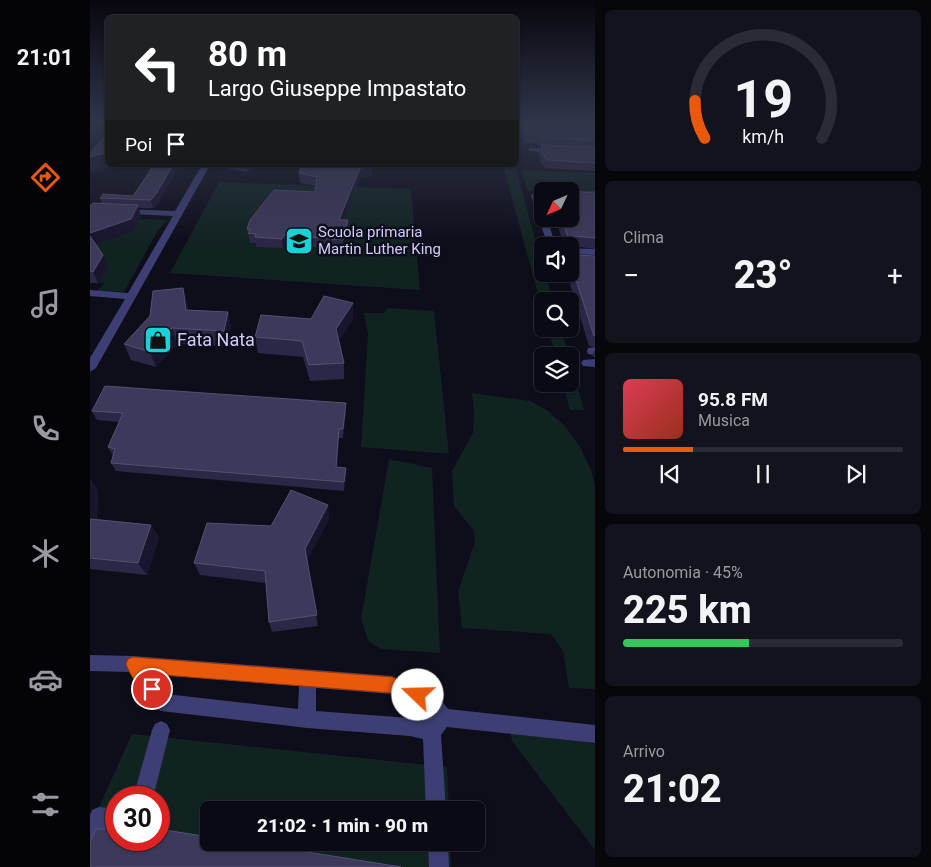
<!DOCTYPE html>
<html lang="it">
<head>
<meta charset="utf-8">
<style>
	body { margin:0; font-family:Roboto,sans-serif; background:#13131d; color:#f1f3f6; height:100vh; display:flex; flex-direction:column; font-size:19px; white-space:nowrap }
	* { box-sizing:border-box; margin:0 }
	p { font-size:16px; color:#999aa0 }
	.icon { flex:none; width:28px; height:28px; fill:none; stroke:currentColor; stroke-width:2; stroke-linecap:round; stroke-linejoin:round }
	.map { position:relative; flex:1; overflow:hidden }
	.drawer { display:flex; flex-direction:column; gap:10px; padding:10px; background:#06060b; width:336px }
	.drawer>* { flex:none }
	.hud { position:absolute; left:15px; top:15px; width:414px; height:152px; border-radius:8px; box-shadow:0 1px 4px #0004,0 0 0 1px #2a2b34; background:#202124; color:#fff; overflow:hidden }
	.needle { width:32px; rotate:226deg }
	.fabs { position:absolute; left:444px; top:182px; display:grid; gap:10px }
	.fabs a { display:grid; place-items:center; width:45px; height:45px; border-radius:8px; background:#0a0a14; box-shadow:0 1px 4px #0004,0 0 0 1px #2a2b34; font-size:25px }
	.speed { position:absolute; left:15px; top:786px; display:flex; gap:10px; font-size:25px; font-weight:700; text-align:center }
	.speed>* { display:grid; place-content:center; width:65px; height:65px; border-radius:50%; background:#0a0a14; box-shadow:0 1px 4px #0004,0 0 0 1px #2a2b34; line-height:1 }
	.speed .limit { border:8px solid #d22; background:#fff; color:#111 }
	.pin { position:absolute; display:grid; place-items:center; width:42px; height:42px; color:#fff; margin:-21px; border:2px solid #fff; border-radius:50%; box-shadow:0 1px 5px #0007 }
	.me { position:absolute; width:55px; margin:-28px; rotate:291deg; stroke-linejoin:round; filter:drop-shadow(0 0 4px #0008) }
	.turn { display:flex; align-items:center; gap:18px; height:105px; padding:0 20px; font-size:22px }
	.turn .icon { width:65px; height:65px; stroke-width:2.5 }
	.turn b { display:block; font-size:35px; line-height:42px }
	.then { display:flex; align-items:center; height:48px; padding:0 20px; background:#0003; gap:10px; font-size:19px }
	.big { font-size:38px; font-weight:800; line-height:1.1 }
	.drawer .widget { flex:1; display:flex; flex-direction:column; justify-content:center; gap:8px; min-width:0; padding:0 18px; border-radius:8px; background:#13131d }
	.drawer .dial { align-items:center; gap:0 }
	.dial svg { height:130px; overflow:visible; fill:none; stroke:#2a2b34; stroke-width:7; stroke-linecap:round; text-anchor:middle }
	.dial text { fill:#f1f3f6; stroke:none }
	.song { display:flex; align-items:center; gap:15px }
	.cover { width:60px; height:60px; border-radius:8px; background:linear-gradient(135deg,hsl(350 70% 55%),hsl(10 70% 35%)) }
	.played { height:5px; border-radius:2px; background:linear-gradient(90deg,#ea580c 25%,#2a2b34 25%) }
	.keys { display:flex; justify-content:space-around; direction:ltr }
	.heat { display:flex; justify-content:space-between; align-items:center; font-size:28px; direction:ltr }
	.charge { height:8px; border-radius:4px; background:linear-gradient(90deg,#34c759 45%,#2a2b34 0) }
	.trip { position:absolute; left:110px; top:801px; width:285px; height:50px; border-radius:8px; background:#0a0a14; box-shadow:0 1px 4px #0004,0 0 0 1px #2a2b34; font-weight:800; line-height:50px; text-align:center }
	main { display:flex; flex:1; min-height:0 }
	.tabs { display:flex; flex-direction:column; width:90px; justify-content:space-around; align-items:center; background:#040408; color:#999aa0 }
	.tabs .icon { width:35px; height:35px }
	.tabs .selected { color:#ea580c }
	.tabs b { font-size:22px; color:#f1f3f6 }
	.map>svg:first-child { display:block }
	.green { fill:#112321; fill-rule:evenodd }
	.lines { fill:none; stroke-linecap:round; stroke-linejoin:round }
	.minor { fill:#3d3f74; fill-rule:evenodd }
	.wall { fill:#2b2746 }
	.shaded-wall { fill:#18152d }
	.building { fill:#3d395a; stroke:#545073 }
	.route { fill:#ea580c; stroke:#983908 }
	.labels { text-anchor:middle; stroke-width:5; stroke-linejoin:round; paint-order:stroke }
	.far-poi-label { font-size:15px; fill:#ceccf9; stroke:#0e0d1a; text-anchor:start }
	.poi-label { font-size:18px; fill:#ceccf9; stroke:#0e0d1a; text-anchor:start }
</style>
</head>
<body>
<main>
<nav class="tabs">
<b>21:01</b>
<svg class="icon selected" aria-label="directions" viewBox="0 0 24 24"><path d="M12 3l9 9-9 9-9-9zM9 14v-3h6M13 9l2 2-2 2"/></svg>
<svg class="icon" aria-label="music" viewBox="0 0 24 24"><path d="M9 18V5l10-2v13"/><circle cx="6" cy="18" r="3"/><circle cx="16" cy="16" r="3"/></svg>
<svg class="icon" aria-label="phone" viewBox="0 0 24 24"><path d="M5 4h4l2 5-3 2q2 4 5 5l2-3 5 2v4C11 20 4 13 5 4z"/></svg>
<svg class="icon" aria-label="climate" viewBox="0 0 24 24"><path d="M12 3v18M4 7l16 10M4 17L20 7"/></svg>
<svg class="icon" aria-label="car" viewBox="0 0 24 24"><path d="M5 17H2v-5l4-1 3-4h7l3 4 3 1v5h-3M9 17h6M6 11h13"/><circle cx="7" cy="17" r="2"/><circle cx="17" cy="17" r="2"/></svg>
<svg class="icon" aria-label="filters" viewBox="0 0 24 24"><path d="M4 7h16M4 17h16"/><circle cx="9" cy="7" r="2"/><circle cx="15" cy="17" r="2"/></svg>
</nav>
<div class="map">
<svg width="505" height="867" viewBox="0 0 505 867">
	<rect width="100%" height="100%" fill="#0e0d1a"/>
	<g class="green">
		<path d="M413,165H425L452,264V274H455L463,301H452V309Z"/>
		<path d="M431,170L505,173V195L480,194V191H438Z"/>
		<path d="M129,182L321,189L330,290L80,273Z"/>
		<path d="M0,217L77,220L67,232L34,292L7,291L15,283L0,282Z"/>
		<path d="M297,308L344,311L359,454L271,447L278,334L274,313H294Z"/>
		<path d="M458,329H471L479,356H466Z"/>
		<path d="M480,361L494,410H480L473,384H480Z"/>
		<path d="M382,393L440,401L457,410L475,426L490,447L501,470L505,485V689L479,688L473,651L461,634L372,628L368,591L385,542L384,531L364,506L362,471L383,433L384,412Z"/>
		<path d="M299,459L342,468L350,653L292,649L279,642L271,619Z"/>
		<path d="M420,729L505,744V850L422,741Z"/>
		<path d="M42,734L357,767L359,810H119V842L360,843L361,867H0V827ZM26,798H69V840H26Z"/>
	</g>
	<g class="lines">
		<g class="minor">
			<path d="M441,148L466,150L470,152L466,154L439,151V149Z"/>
			<path d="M112,165H120L6,368L0,372V358L35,299L0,296V290L38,293L83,216L0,212V208L85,211Z"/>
			<path d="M442,194H452V198H450L452,207V219H457L466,246H458L441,196Z"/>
			<path d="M480,248L505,249V255L480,254Z"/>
			<path d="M505,347V355L498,354L497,351L498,348Z"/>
			<path d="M505,359V367L493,366L491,363L493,360Z"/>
			<path d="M0,655L43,656L302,676L346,694L358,709L505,725V743L357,727L351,735L356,810H336L333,739L320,736L217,728L71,711L65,708L39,672L0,671ZM61,674L209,686L208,709L76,694ZM226,688L302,694L331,705L332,721L320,718L226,711Z"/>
			<path d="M71,721L77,724L80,730L63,798H43L62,730L65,724Z"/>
			<path d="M9,807L26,809V829L15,828L7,847L0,850V815L2,810Z"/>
			<path d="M338,842H358L359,867H339Z"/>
		</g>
	</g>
	<g class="wall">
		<path d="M429,123H501L505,130V171L455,168L450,161L449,153L451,146H448V143L434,142Z"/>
		<path d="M64,165H89L69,202L63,208H49L51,216L44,231L5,244L18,267L8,283H0V206L12,203L10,198L43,196Z"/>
		<path d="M139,165H164L157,172L140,169Z"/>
		<path d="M282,167V176L270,177L253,220H258L257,230L253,250L195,244L193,248L166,247V243H160L157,229L225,192L226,186L210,183L209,173Z"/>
		<path d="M463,188L481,189L483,192H505V249L482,246L481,252L484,255L505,256V347L499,346L477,274H480V246H474L466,219H480V191H462Z"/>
		<path d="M93,288L97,303L98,310L138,312L141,328L137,346L87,344L66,367L41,360L34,344Z"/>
		<path d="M221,319H263L249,340L254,363V379L220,381L213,357L168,353L165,337Z"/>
		<path d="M505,350V358L502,356Z"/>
		<path d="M2,411L256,412L253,438H249L247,467L256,477L254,491L26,471L21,463L23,456L18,447L29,422L7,420Z"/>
		<path d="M0,479L8,491L7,519L61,525L69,538L57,575L0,569Z"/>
		<path d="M238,505L239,519L217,560L228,626L182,632L179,622L176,583L110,575L104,563L181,526Z"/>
	</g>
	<g class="shaded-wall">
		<path d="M18,152V165H25L0,172V157Z"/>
		<path d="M83,165H89L69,202L63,208L61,200Z"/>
		<path d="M156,165H164L157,172Z"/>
		<path d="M282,167V176L270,177L249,229V220L270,168Z"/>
		<path d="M48,205L51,216L44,231L3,245L0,238V233Z"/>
		<path d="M258,220L257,230L253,250V240Z"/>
		<path d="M194,235L195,244L193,248L192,239Z"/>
		<path d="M13,255L18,267L8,283L3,272Z"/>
		<path d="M93,288L97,303L100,325L96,310Z"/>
		<path d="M263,303V319L247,344L246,329Z"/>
		<path d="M138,312L141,328L137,346L134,331Z"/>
		<path d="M82,328L87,344L66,367L60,352Z"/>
		<path d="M256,403V412L253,438V429Z"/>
		<path d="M249,429V438L246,476V467Z"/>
		<path d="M256,468V477L254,491V482Z"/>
		<path d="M0,479L8,491L6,532L0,523Z"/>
		<path d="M238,505L239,519L217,561L215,549Z"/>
		<path d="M61,525L69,538L57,575L48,563Z"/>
	</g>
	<g class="building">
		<path d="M433,123H501L505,130V140L451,138L450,134H436Z"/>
		<path d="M18,133V152L0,157V153Z"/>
		<path d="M451,145L505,147V163L457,160L452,153Z"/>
		<path d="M64,165H83L66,194L61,200L10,198L13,194L43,196Z"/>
		<path d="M212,165H281L282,167L270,168L249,220H258L253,240L194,235L192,239L165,237L166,234L158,233L160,230L157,229L160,220L184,190L225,192L227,177L209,173Z"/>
		<path d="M463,188L481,189L483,192H505V238L484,236L482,250L472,219H480V191H464Z"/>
		<path d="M3,203L48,205L41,219L0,233V206Z"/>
		<path d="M0,236L13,255L3,272L0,271Z"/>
		<path d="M480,252H482L484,255L505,256V336H504L480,261Z"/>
		<path d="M93,288L96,310L138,312L134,331L82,328L60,352L34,344L60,316L63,291Z"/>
		<path d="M234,296L263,303L246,329L254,363L219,365L212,341L165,337L171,315L221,319Z"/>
		<path d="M15,386L256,403L253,429H249L246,467L256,468L254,482L21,463L25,449L18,447L33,413L2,411Z"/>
		<path d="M201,490L238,505L215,549L227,615L179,622L175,571L104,563L117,523L181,526Z"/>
		<path d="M0,519L61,525L48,563L0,558Z"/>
		<path d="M18,821L26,822V840H69V829L119,837V842H155L311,867H0V842L6,829H17Z"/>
	</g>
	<linearGradient id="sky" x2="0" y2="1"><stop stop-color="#08070e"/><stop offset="0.5" stop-color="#303549"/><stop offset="1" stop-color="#303549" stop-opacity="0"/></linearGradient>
	<rect width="505" height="244" fill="url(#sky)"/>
	<path class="route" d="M43,657L302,677L333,689L335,695L333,701L328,703L302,693L60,674L70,689L67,695L62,697C51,693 40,675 36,664L38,659Z"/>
	<defs>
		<g id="school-square" transform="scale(1.4375)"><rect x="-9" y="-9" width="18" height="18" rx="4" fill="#1ad1d7" stroke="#0e0d1a"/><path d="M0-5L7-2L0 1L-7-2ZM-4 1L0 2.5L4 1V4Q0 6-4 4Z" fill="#111"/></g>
		<g id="shop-square" transform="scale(1.4375)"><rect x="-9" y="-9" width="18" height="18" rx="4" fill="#1ad1d7" stroke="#0e0d1a"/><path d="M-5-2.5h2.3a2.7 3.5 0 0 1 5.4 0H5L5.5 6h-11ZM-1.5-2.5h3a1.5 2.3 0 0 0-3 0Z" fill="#111"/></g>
	</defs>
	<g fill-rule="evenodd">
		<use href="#school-square" x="209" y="241"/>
		<use href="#shop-square" x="68" y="340"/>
	</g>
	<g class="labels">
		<g class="far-poi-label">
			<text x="228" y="237">Scuola primaria<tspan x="228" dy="17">Martin Luther King</tspan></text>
		</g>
		<g class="poi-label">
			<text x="87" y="346">Fata Nata</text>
		</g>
	</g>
</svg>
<div class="fabs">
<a><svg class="needle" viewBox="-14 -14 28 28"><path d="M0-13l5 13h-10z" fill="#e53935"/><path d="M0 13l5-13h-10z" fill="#999aa0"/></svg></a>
<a><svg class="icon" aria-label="sound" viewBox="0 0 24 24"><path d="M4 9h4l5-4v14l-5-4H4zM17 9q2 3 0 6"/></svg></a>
<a><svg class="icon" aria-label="search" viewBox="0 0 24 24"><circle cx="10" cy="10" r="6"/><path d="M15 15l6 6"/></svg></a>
<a><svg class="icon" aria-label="layers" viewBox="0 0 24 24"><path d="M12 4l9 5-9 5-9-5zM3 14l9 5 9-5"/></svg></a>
</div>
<div class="speed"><div class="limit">30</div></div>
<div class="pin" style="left:62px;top:689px;background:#d93025"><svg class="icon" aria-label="arrive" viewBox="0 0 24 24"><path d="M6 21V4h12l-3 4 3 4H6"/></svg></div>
<svg class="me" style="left:328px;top:695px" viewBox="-20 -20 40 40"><circle r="19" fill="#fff"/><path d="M0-13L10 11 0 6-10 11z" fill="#ea580c"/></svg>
<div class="trip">21:02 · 1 min · 90 m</div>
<div class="hud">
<div class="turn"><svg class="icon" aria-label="left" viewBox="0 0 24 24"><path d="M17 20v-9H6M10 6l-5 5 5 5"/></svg><div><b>80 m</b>Largo Giuseppe Impastato</div></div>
<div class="then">Poi<svg class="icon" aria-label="arrive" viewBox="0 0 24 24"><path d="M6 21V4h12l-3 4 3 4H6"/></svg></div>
</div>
</div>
<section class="drawer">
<div class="widget dial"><svg viewBox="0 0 100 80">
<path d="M14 69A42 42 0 1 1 86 69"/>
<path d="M14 69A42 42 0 0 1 8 46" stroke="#ea580c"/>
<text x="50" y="56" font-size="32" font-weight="700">19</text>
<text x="50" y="72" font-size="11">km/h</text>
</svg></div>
<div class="widget"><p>Clima</p>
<div class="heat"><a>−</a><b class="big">23°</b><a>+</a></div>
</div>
<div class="widget">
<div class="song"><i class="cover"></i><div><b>95.8 FM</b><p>Musica</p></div></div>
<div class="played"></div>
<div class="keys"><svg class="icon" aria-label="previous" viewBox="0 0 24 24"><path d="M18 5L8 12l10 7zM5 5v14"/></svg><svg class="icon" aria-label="pause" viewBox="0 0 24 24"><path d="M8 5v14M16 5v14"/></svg><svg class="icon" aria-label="next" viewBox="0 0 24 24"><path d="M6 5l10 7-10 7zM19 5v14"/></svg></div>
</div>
<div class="widget"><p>Autonomia · 45%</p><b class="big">225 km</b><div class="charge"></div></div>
<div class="widget"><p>Arrivo</p><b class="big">21:02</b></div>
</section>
</main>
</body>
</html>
